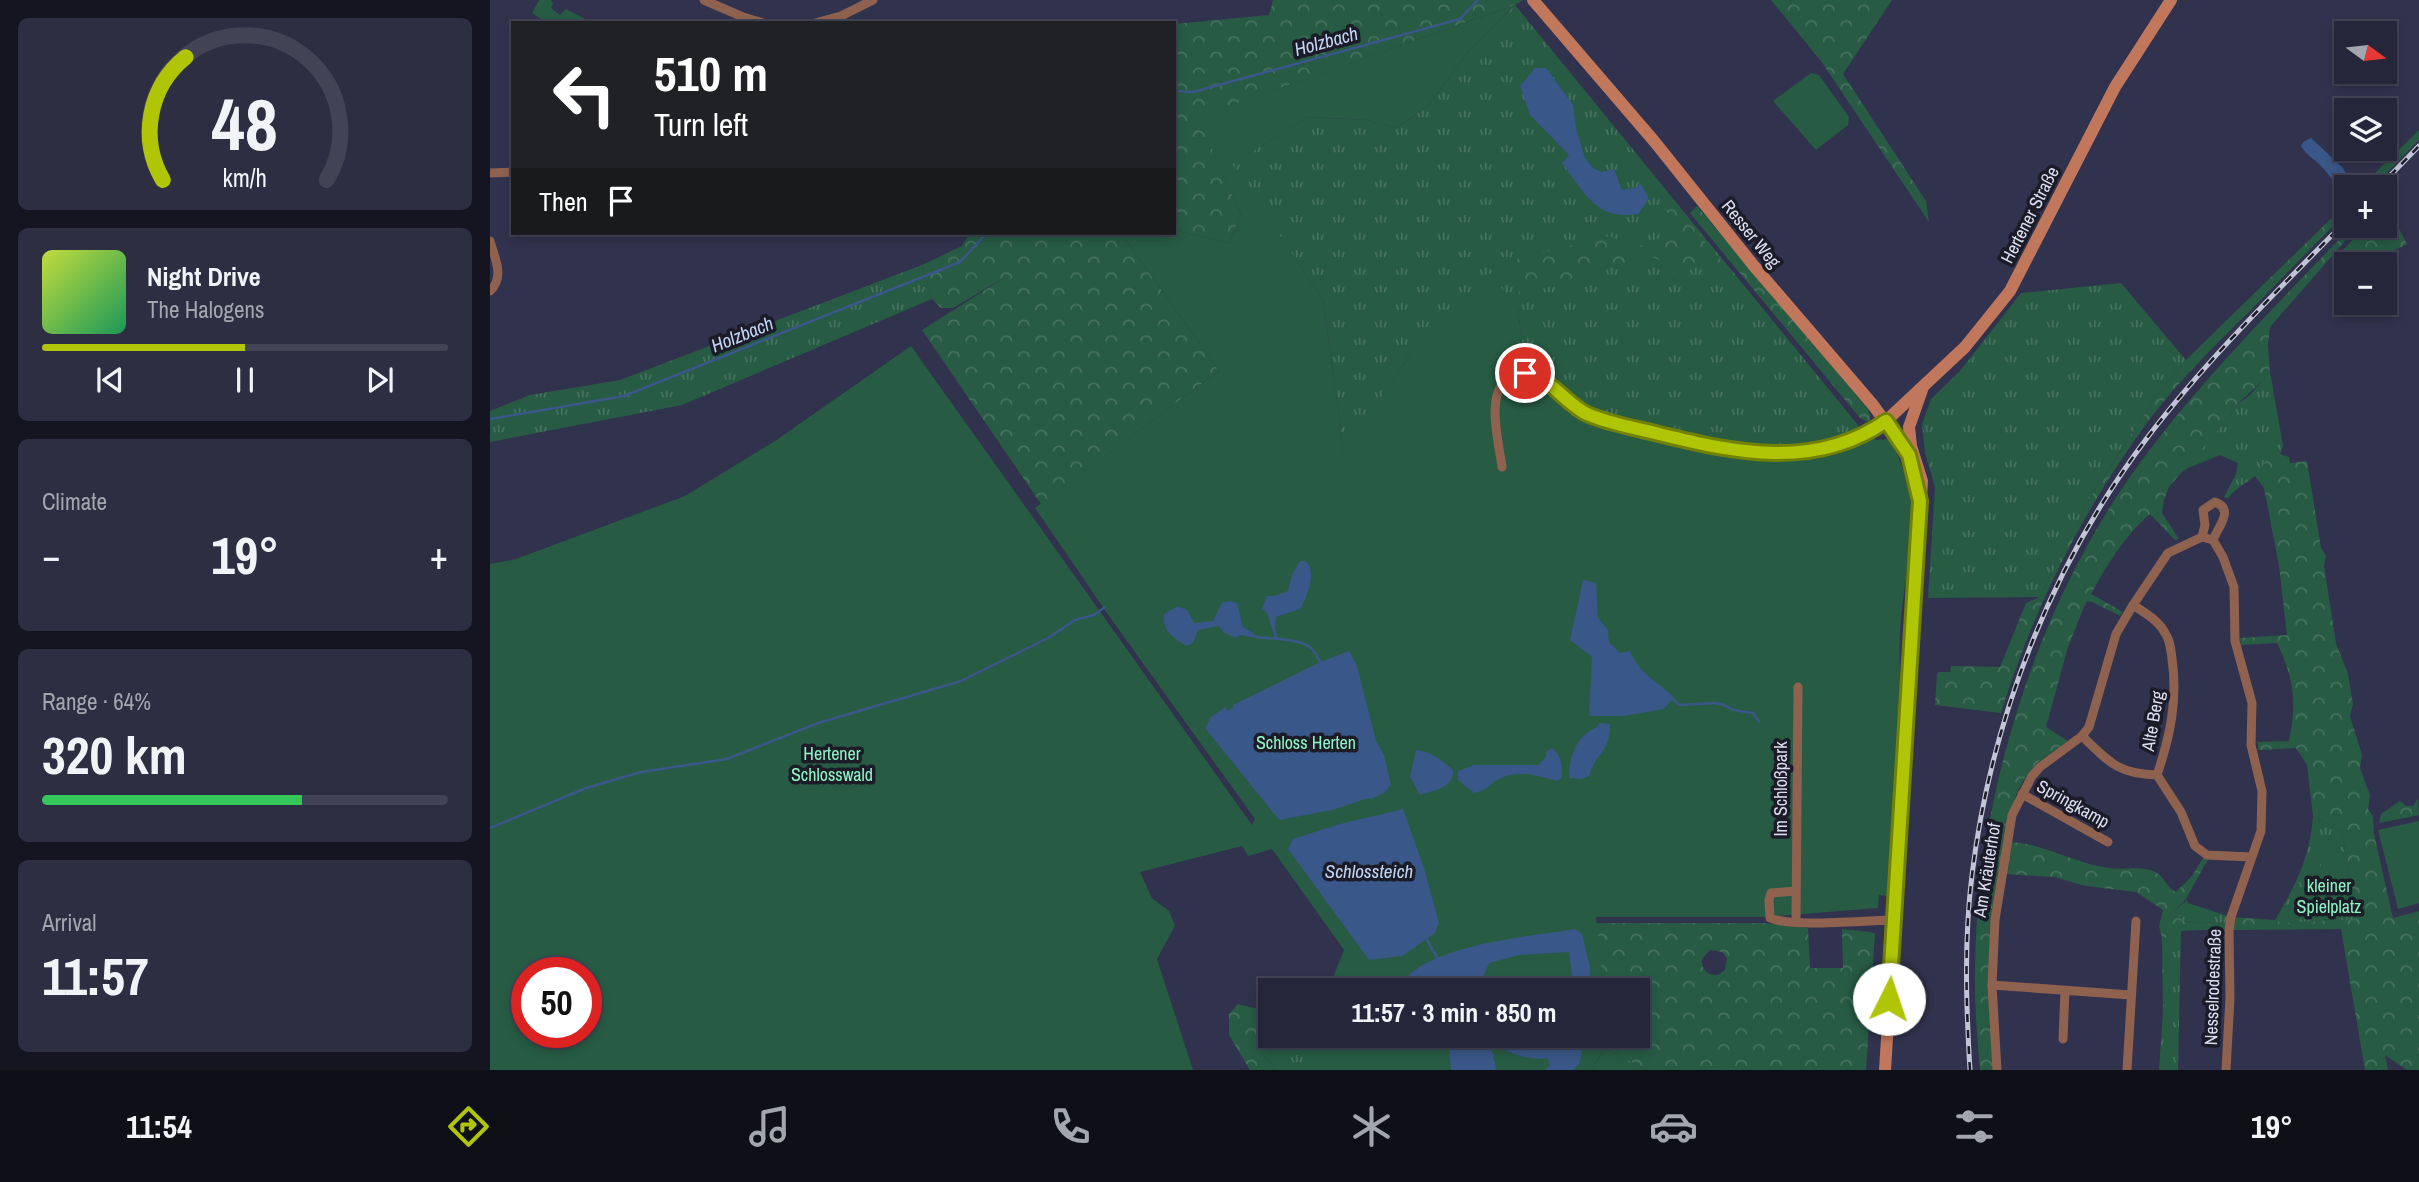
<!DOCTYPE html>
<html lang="en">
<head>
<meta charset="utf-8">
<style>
	body { margin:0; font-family:"Archivo Narrow",sans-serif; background:#2d2e42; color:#f1f3f6; height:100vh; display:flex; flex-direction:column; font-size:26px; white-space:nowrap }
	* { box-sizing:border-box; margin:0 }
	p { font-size:23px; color:#a3a5af }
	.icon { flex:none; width:38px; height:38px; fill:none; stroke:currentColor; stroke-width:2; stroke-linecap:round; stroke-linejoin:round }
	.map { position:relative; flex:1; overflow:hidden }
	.drawer { display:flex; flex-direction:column; gap:18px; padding:18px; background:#141520; width:490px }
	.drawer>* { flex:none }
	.guide { position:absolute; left:21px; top:21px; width:665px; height:214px; border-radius:0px; box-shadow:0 4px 10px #0003,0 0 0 2px #424354; background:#202124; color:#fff; overflow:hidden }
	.needle { width:46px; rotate:105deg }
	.tools { position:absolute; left:1844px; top:21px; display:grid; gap:14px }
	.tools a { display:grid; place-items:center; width:63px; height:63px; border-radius:0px; background:#25263a; box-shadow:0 4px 10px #0003,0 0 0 2px #424354; font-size:35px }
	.speed { position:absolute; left:21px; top:957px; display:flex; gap:14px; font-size:35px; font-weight:700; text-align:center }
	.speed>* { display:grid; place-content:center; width:91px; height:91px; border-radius:50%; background:#25263a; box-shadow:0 4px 10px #0003,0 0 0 2px #424354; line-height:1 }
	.speed .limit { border:10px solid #d22; background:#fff; color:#111 }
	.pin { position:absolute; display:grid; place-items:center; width:60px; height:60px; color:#fff; margin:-30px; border:4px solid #fff; border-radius:50%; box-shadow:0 2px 7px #0007 }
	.me { position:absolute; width:77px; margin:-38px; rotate:4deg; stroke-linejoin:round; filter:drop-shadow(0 0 5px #0008) }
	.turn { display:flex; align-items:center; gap:24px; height:147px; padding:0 28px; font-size:32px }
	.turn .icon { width:91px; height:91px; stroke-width:2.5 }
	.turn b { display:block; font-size:49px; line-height:60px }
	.then { display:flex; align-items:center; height:66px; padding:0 28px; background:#0003; gap:14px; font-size:26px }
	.big { font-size:52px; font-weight:800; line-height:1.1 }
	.drawer .tile { flex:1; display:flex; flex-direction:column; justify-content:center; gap:10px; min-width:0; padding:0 24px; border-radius:10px; background:#2d2e42 }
	.drawer .dial { align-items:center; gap:0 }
	.dial svg { height:182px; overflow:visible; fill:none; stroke:#424354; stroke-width:7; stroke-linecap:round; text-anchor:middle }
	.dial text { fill:#f1f3f6; stroke:none }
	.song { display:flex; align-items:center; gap:21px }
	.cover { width:84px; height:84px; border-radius:10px; background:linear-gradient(135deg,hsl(70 70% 55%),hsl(150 70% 35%)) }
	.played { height:7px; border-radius:4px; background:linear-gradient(90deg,#afc506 50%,#424354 50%) }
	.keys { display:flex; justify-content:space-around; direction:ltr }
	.heat { display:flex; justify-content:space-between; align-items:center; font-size:38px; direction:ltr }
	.charge { height:10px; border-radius:5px; background:linear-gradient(90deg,#34c759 64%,#424354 0) }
	.trip { position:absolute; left:768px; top:978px; width:392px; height:70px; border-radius:0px; background:#25263a; box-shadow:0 4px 10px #0003,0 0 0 2px #424354; font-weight:800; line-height:70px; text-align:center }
	.dock { display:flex; height:112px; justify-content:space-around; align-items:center; background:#0f0f17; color:#a3a5af }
	.dock .icon { width:49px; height:49px }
	.dock .on { color:#afc506 }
	.dock b { font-size:32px; color:#f1f3f6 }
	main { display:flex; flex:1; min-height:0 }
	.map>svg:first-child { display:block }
	.grass { fill:url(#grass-tufts) }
	.forest { fill:url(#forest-crowns); fill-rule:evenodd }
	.park { fill:#275b44; fill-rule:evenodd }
	.water { fill:#395788 }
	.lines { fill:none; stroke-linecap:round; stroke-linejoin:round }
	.stream { stroke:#395788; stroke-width:2.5 }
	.street { stroke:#8f614f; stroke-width:9 }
	.secondary { stroke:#c0775b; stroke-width:12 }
	.rail-casing { stroke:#c3c4d7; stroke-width:5 }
	.rail { stroke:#1b1c28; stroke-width:2.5; stroke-dasharray:8; stroke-linecap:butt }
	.route-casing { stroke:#728004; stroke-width:18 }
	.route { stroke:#afc506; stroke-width:12 }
	.labels { text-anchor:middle; stroke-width:7; stroke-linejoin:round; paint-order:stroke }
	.street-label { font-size:18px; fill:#dcddef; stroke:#1b1c28 }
	.park-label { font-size:18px; fill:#8ff4c3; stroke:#1b1c28 }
	.water-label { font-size:19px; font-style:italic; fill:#c2d5f4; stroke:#1b1c28 }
</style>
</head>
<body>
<main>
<section class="drawer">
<div class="tile dial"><svg viewBox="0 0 100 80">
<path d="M14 69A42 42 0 1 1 86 69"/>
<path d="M14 69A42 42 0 0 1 24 15" stroke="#afc506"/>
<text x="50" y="56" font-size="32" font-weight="700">48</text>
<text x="50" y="72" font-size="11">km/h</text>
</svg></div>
<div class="tile">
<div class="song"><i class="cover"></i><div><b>Night Drive</b><p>The Halogens</p></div></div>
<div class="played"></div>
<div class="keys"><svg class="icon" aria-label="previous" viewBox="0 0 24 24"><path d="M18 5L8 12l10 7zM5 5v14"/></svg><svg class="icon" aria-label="pause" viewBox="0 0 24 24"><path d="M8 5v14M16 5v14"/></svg><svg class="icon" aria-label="next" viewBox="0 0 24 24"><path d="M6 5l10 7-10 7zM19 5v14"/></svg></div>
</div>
<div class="tile"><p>Climate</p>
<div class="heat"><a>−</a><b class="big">19°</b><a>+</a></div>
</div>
<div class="tile"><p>Range · 64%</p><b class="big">320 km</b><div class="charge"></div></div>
<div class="tile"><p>Arrival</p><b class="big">11:57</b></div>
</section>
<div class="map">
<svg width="1929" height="1070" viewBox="0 0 1929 1070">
	<defs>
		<pattern id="grass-tufts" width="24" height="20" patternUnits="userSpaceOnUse" patternTransform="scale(1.75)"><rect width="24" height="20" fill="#275b44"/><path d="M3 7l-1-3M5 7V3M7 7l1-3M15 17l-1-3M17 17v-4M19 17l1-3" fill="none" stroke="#46725f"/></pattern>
		<pattern id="forest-crowns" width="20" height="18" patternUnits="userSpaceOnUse" patternTransform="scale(1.75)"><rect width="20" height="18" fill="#275b44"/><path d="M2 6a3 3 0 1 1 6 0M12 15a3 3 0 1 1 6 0" fill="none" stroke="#46725f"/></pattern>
	</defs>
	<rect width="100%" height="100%" fill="#31324d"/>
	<g class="grass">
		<path d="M1025,5L1372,430L1350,438L1305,449L1256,447L1102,412L1046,369L1035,368L1028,308L921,353L854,453L833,300L741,164L818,117L877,120L907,128L939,105L981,48Z"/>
		<path d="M1929,130V140L1887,183L1881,177Z"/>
		<path d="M432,265L442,299L192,405L0,442V411L40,395L130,380Z"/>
		<path d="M1631,283L1696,360L1664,399L1600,498L1550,597L1438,598L1445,487L1435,453L1432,424L1441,399L1470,371L1531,293Z"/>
		<path d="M1780,372L1793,446L1790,454C1774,460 1776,466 1765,476C1755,484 1746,488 1738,498L1734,497L1746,474L1748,463L1730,455L1698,468L1690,473L1741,415L1744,407L1760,395Z"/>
		<path d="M1823,816L1852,832L1866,920L1789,923L1787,917C1807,882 1820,857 1823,816Z"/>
		<path d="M1697,900L1698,903L1741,917L1739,930L1735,925L1693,921L1684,911Z"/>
		<path d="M1691,930L1688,1070H1669L1673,1011L1672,939Z"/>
		<path d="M780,1019V1036H874L870,1070H784L785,1066L774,1057L766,1028Z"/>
		<path d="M1115,1048L1157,1070H1101Z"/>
	</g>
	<g class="forest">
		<path d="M783,0H1033L1025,5L709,117L751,215L739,243L684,230V24L779,15Z"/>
		<path d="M1281,0H1402L1353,74L1436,201L1439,222L1331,61Z"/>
		<path d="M1171,190L1243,274L1219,257L1201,268L1185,274L1171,261L1160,256L1029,296L1027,259L1120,236L1142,248L1162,242L1182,230Z"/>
		<path d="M1857,203V212C1823,246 1789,281 1756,315C1723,347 1690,380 1662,416C1595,506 1544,606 1511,713L1445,705L1447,674L1449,672H1460L1461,666L1510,667L1536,603L1550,597L1600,498L1664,399L1696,360Z"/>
		<path d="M1207,206L1378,409L1380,416V423L1370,418L1200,213Z"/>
		<path d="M1895,210L1900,211L1917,244C1894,257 1877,257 1853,250L1875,226H1895Z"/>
		<path d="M1862,226H1868L1780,327L1778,345L1780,374L1744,407L1741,415L1679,487L1674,500L1672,513L1689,539L1685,540L1660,514C1634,536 1617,565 1601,594L1633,612L1630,616L1602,602L1597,601L1594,607L1578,647L1556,727L1578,741L1547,763L1535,778L1527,792L1516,827L1502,917L1504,1070H1490C1487,1035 1484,999 1485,964C1488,799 1542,621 1635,484C1700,390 1783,309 1862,226Z"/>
		<path d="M480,233H631L729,371L551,504L432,330L517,276L463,308H451L442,299L432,265L472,246Z"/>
		<path d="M1790,454L1799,457L1800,463L1817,461L1831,548L1836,556L1834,566L1846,643L1858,674L1863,704L1860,716L1872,755L1870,768L1880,795L1878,809L1883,816L1884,834L1903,918L1929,911V1070H1917L1895,1055L1898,1070H1875L1851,929L1739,930L1741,917L1785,920L1787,917L1790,923L1866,919L1852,832L1823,816L1817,765L1806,748L1768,750V742L1799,741C1807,703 1804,678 1787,643L1751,645L1750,638L1797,635L1789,566L1778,508L1774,488L1765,476L1777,459Z"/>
		<path d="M1928,798L1929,815L1889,823L1891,814L1910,801L1916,806H1923Z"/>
		<path d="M1519,842C1554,843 1585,864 1619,868C1635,871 1652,864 1667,873C1675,878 1677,888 1686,892L1702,876L1713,858L1718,859L1696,899L1684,911L1693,921L1736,925L1735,929L1691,931L1672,939L1669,926L1673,910L1646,892L1596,886L1564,877L1514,874Z"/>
		<path d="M1105,923H1274L1318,928L1320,968H1353L1352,929L1381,932L1385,934L1376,1070H1157L1115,1048L1116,1036H1148V990H1114ZM1220,950L1232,952L1237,958L1235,970L1228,975C1217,976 1211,969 1212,959Z"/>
		<path d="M780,997V1019L766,1028L774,1057L786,1067L784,1070H760L739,1035V1014L748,1004L768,1009Z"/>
	</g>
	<g class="park">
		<path d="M49,0H61L63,3L61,8L70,15L76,9L95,19L94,23H57L42,13Z"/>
		<path d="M1025,5L981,48L939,105L907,128L877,120L818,117L742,164L833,300L854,452L921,353L999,273L1028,308L1035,368L1043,380L1097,418L1169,440L1242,458H1313L1381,434L1386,440L1399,439C1441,511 1413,561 1410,636C1409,666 1411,696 1410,726C1407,783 1402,839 1399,896L1389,895L1388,908L1275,917H1106L1114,990H838L854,950L782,849L758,856L752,846L650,872L662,898L679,911L685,926L667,959L703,1070H0V564L26,559L195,496L285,441L421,346L762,825L765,819L619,616L545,508L729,371L631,233H684V230L739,243L751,215L708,117ZM37,973H96V1032H37Z"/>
		<path d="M1321,73L1329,75L1359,117L1358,125L1326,150L1283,101Z"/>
		<path d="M1929,821V903L1908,909L1888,830Z"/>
		<path d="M1853,851L1863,917L1794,920L1822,885L1837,853Z"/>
		<path d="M824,1036H1116L1115,1048L1101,1070H817Z"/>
	</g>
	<g class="water">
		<path d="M1045,68H1056L1083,105L1086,128L1095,158L1103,168L1111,172L1124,169L1132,190L1144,188L1151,184L1159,199L1148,214C1106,221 1095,193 1072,163L1079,155L1040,115L1030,86Z"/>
		<path d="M1821,138L1853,168L1861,183L1856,191C1844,185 1841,176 1832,167C1825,159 1817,156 1811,146L1813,142Z"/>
		<path d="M810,561H815C828,571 817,597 810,609L786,617L785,629L788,638H785L777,613L772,609L777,596H784L798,591L802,575Z"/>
		<path d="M1093,580L1106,583L1108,618L1118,630L1119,642L1130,653L1140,651C1147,671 1169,684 1184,697L1174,709L1134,716H1099L1102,657L1080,640Z"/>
		<path d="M740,601L747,603L753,627L766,635V638L750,635L745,638L733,632L729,626L708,630L703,643L696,646C683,637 672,631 674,614L688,606L698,611L704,623L723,621L732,603Z"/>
		<path d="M859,651L867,666L886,741L894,755L901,785L894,793L881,799L878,798L842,810L789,820L715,728L721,717L735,707L738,711L744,707L743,705L830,662Z"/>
		<path d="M1109,723L1120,724C1121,752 1106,752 1099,776L1091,779L1079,778C1079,756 1086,736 1107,727Z"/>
		<path d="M1062,748C1072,756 1072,765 1072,778L1067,781C1049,776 1027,769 1009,779C998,785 998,790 984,793L968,780V771L984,765H1048L1056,757L1057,751Z"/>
		<path d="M926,750C940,751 952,760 963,770C964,788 945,790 930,795L920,777Z"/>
		<path d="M913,809L934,868L949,923L945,933L912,956L879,960L798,849L803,839L850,824Z"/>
		<path d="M1085,929L1092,934L1100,967L1101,990H1084L1079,952L1029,955L999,963L992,980V990H946L941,984L927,987L924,990H907C912,985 916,978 921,973C959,943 1037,937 1085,929Z"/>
		<path d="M958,1036H1010L1055,1041L1074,1039L1079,1036H1096L1089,1064L1083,1070H1055L1060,1065L1058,1058C1042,1061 1018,1054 1005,1044L1000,1048L1004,1055L1003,1060L1005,1061L1006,1070H961Z"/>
	</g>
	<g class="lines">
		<g class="stream">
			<path d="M684,91L703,92L970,19L988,0"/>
			<path d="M0,419L134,396L470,262L497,233"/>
			<path d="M766,637C780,639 811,638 821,648C825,651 827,657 830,662"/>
			<path d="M1183,699L1189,705L1226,703L1234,705L1243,710L1263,713L1269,722"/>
			<path d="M0,828L96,788L151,772L237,759L328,723L471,681L558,638L585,620L604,615L615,607"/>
			<path d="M937,940L948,959"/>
		</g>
		<g class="street">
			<path d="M214,0L253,17L273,23"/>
			<path d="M325,23L351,16L383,0"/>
			<path d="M0,173L23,172"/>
			<path d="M0,241C5,259 15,277 0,291"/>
			<path d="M1012,467C1009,442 993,388 1023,376C1030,373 1038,373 1044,375C1056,380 1065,392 1074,400C1082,406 1090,410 1098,414C1125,423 1153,430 1180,437C1254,455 1330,467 1396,421"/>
			<path d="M1723,540L1712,537L1715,525L1713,510L1725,502C1745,509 1728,527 1723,540L1733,557L1744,587L1745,641L1762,703L1761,745L1772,791L1771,831L1741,917L1739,930L1740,998L1736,1070"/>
			<path d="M1643,605C1655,613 1668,620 1675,633C1680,640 1681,650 1682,659C1688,699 1680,737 1667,775"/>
			<path d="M1592,736C1619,762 1628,774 1667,775L1691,812L1705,846L1717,855L1761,857"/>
			<path d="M1532,794L1618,842"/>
			<path d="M1306,891L1281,893L1279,900L1280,918C1302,928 1377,920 1405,920"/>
			<path d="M1306,921L1308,687"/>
			<path d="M1502,985L1641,995"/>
			<path d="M1573,1039L1575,991"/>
			<path d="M1507,1070L1502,985L1505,920L1522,815L1542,776L1550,767L1592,736L1599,727L1626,634L1643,605L1678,553L1712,537"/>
			<path d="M1637,1070L1646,921"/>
		</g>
		<g class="secondary">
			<path d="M1043,0L1164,141L1264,266L1383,405L1420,456"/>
			<path d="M1396,421L1475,347L1520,291L1625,87L1681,0"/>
			<path d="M1395,1070L1432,481L1421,446L1419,427L1433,387"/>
		</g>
		<g class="rail-casing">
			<g id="rail">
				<path d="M1889,187L1929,146"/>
				<path d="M1480,1070C1476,1005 1474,939 1482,875C1501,718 1562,564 1657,438C1717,359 1788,290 1857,220"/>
			</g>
		</g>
		<use href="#rail" class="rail"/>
	</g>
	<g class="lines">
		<g class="route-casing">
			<path id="route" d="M1035,373C1059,376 1076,404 1097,414C1120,424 1146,428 1169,434C1246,453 1326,470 1396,421L1419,455L1430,501L1399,999"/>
		</g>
		<use href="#route" class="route"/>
	</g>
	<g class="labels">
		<g class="street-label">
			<text transform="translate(1540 215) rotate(-63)" y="6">Hertener Straße</text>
			<text transform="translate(1261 234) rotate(51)" y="6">Resser Weg</text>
			<text transform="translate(1663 721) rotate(-80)" y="6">Alte Berg</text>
			<text transform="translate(1291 789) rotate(-90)" y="6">Im Schloßpark</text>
			<text transform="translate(1583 804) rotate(29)" y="6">Springkamp</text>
			<text transform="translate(1497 870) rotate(-81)" y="6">Am Kräuterhof</text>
			<text transform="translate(1723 987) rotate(-88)" y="6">Nesselrodestraße</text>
		</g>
		<g class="park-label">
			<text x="816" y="749">Schloss Herten</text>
			<text x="342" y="760">Hertener<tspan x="342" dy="21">Schlosswald</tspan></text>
			<text x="1839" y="892">kleiner<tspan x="1839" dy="21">Spielplatz</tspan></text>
		</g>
		<g class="water-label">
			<text transform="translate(836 41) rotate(-15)" y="7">Holzbach</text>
			<text transform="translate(252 334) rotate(-22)" y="7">Holzbach</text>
			<text x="879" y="878">Schlossteich</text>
		</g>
	</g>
</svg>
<div class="tools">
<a><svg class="needle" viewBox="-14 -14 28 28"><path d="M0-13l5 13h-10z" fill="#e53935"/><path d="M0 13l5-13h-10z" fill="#a3a5af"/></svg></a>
<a><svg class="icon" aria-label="layers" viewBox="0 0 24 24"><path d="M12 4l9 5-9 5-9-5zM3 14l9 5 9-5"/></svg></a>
<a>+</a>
<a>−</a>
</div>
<div class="speed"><div class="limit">50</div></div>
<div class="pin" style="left:1035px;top:373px;background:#d93025"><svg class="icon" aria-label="arrive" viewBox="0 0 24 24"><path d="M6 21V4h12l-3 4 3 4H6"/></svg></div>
<svg class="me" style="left:1399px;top:999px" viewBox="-20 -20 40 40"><circle r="19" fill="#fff"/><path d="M0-13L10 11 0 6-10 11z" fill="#afc506"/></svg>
<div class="trip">11:57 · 3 min · 850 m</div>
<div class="guide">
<div class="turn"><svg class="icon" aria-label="left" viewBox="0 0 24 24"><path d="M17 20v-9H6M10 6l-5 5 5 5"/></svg><div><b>510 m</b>Turn left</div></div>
<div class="then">Then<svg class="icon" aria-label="arrive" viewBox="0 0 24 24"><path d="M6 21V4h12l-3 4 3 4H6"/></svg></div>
</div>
</div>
</main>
<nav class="dock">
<b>11:54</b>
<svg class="icon on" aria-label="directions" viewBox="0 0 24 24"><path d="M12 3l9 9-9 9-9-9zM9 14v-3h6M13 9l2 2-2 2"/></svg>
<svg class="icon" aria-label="music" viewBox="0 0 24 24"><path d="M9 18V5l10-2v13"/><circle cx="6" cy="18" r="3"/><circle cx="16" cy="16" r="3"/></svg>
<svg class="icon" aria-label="phone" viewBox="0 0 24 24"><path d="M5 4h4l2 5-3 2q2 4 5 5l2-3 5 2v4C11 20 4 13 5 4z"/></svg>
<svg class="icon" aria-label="climate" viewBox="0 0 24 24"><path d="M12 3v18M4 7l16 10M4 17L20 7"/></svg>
<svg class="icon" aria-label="car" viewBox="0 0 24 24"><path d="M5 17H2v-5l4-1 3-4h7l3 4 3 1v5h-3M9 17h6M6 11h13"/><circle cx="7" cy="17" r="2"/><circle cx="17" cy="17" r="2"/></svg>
<svg class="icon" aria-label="filters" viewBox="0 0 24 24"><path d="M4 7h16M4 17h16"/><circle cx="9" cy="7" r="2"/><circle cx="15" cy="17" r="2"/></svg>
<b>19°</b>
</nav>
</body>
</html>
